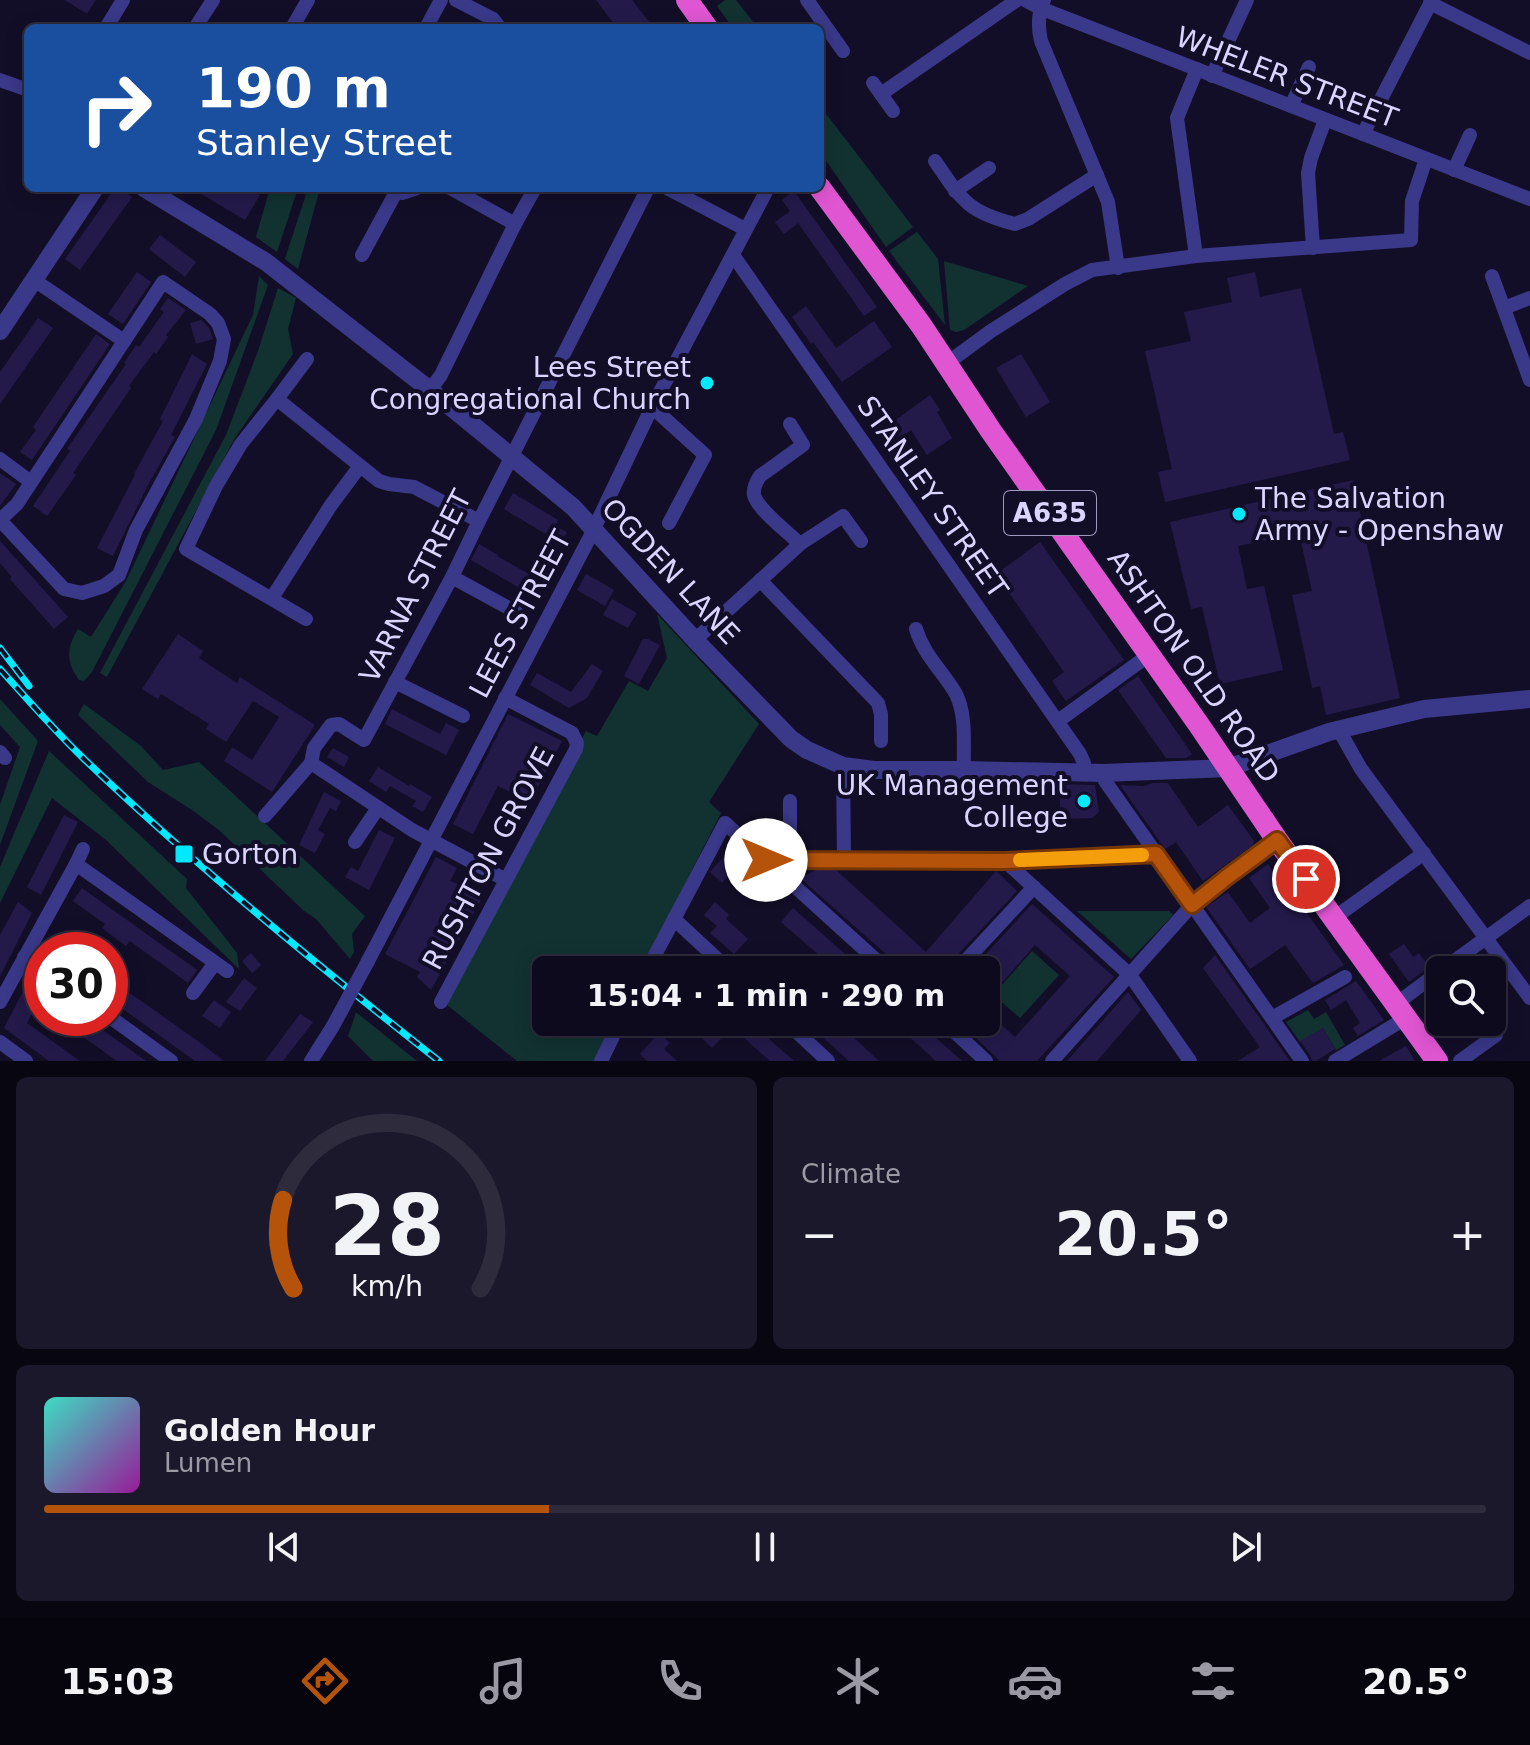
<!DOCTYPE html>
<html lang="en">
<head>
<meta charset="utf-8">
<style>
	body { margin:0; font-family:"DejaVu Sans",sans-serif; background:#1c182b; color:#f1f3f6; height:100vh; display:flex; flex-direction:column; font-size:30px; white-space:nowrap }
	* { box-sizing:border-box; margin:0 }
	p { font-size:26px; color:#9b9aa4 }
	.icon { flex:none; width:44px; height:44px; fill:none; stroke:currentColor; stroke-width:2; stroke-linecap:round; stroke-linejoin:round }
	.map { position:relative; height:1061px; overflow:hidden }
	.sheet { display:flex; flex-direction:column; gap:16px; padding:16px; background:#080610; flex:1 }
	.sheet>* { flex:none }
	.guide { position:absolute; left:24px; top:24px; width:800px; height:168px; border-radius:12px; box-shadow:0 4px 20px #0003,0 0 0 2px #2e2b3c; background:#1a4fa0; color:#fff; overflow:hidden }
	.buttons { position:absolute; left:1426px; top:956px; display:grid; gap:16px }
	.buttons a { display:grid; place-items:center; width:80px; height:80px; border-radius:12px; background:#0e0a1e; box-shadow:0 4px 20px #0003,0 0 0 2px #2e2b3c; font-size:40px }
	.speed { position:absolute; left:24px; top:932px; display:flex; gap:16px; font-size:40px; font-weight:700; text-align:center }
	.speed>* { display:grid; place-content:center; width:104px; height:104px; border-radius:50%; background:#0e0a1e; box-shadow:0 4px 20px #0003,0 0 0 2px #2e2b3c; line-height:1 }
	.speed .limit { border:12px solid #d22; background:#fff; color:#111 }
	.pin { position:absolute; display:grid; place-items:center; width:68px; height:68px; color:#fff; margin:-34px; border:4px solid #fff; border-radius:50%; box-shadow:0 2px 8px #0007 }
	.me { position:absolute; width:88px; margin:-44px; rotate:90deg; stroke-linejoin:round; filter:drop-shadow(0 0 6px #0008) }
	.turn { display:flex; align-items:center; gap:28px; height:168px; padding:0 40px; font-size:36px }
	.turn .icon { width:104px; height:104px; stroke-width:2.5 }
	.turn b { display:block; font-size:56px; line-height:68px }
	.big { font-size:60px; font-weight:700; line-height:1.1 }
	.sheet .tile { flex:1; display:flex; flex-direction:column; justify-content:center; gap:12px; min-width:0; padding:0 28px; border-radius:12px; background:#1c182b }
	.sheet .dial { align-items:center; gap:0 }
	.dial svg { height:208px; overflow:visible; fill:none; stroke:#2e2b3c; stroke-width:7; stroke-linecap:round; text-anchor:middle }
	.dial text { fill:#f1f3f6; stroke:none }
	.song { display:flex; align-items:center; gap:24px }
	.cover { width:96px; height:96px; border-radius:12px; background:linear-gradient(135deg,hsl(170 70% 55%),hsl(300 70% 35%)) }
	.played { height:8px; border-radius:4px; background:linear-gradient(90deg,#b45309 35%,#2e2b3c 35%) }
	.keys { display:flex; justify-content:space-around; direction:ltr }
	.heat { display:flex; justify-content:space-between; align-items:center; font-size:44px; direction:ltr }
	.sheet .tiles { flex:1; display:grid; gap:16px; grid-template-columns:1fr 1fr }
	.tile:last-child { grid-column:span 2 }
	.trip { position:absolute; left:532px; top:956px; width:468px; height:80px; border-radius:12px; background:#0e0a1e; box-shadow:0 4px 20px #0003,0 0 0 2px #2e2b3c; font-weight:700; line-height:80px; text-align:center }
	.tabs { display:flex; height:128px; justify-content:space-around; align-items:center; background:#06040c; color:#9b9aa4 }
	.tabs .icon { width:56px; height:56px }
	.tabs .active { color:#b45309 }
	.tabs b { font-size:36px; color:#f1f3f6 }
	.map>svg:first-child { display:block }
	.green { fill:#113231 }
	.building { fill:#231a4a }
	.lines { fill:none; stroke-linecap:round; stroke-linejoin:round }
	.minor { stroke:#3a3889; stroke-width:14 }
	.tertiary { stroke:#3a3889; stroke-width:18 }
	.trunk { stroke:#e056d2; stroke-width:22 }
	.rail-casing { stroke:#01e8ff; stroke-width:7 }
	.rail { stroke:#130e28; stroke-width:4; stroke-dasharray:12; stroke-linecap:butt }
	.minor-bridge { stroke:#3a3889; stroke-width:14 }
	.route-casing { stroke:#753606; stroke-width:20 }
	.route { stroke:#b45309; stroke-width:14 }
	.slow { stroke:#f59e0b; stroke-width:14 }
	.poi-dot { fill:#01e8ff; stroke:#130e28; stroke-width:3 }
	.labels { text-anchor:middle; stroke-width:8; stroke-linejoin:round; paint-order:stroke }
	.shield { fill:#130e28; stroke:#9e99be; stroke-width:2 }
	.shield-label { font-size:26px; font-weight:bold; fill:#dad5ff }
	.street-label { font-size:28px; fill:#dad5ff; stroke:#130e28 }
	.poi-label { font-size:28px; fill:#dad5ff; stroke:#130e28; text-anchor:end }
</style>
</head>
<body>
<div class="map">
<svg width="1530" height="1061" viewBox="0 0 1530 1061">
	<rect width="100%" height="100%" fill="#130e28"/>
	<g class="green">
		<path d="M725,0H736L758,28H733L717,6Z"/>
		<path d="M820,106L913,227L886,247L820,152Z"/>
		<path d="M270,188H298L277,252L256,237Z"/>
		<path d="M308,188H320L298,269L285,259Z"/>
		<path d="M917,232L938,259L945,325L889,251Z"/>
		<path d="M944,261L1028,286L964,330L956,332L950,330Z"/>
		<path d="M259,276L268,285L216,430L92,672L84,681L79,680C66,661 66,649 78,629L91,637L126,581L253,315Z"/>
		<path d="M278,288L296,298L288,329L293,354L235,438L107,677L100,673L226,435L258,351Z"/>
		<path d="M657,614L759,724L709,802L721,813L641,970H546V1022H614L594,1061H517L447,1005L586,731L597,736L629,681L648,691L667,658Z"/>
		<path d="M0,699L38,741L0,845V805L20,747L0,725Z"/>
		<path d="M84,704L141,746L163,770L199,762L365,916L352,934L354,952L350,959L316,919L304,911L219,830L192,810L148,782L78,715Z"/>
		<path d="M49,751L187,879L186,888L237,953L239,969L106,840L52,798L0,903V867Z"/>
		<path d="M1077,911H1169L1173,915L1131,959Z"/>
		<path d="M1032,951L1059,975L1020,1018L993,995Z"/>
		<path d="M1308,1010L1314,1019L1326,1012L1345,1045L1336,1050L1323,1028L1300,1042L1286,1022Z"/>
		<path d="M356,1013H357L417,1061H373L348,1036Z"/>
	</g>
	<g class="building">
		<path d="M65,0H96L87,14Z"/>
		<path d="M596,0H632L654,28H617Z"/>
		<path d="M115,188H119L132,197L80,270L65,259Z"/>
		<path d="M191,188H248L260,195L245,220Z"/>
		<path d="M794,191L877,307L864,316L798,223L784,234L775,222L790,211L782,200Z"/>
		<path d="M160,235L196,262L185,277L149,249Z"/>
		<path d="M137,272L151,282L123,324L108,314Z"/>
		<path d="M1255,272L1260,297L1301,288L1334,434L1343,432L1350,460L1165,502L1158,472L1172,469L1145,351L1191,341L1184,312L1232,302L1227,278Z"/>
		<path d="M168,298L186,310L166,335L168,337L156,354L154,352L129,386L131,388L73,473L76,475L47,516L33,506L70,451L67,449L126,364L124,363L136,345L139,347L164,312L160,309Z"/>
		<path d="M806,306L836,348L874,321L892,347L842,382L813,342L811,344L792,317Z"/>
		<path d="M38,318L53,328L0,404V372Z"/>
		<path d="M201,320L209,328L213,339L196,344L190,323Z"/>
		<path d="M96,334L110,344L32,460L20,452L36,430L33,427Z"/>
		<path d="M192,354L207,364L171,435L175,437L147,487L113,556L97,548L135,475L134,474L163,421L160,419Z"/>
		<path d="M1021,354L1050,402L1026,417L996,368Z"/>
		<path d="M930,395L940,410L937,412L952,438L927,455L911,430L896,441L886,427Z"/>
		<path d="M0,473L16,484L0,506Z"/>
		<path d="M1353,480L1400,698L1326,715L1320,686L1312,688L1292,595L1312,591L1299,533L1238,546L1247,589L1264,586L1283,670L1220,684L1202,607L1191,609L1170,522Z"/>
		<path d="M513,493L558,520L555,526L567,532L561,543L504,509Z"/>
		<path d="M0,541L68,617L54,629L10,579L12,577L0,563Z"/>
		<path d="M1040,542L1124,660L1066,701L1052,681L1064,672L996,574Z"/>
		<path d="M479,544L498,555L497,556L538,579L530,594L471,560Z"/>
		<path d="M586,574L614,590L605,606L577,590Z"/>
		<path d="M400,597L416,605L406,624L390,616Z"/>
		<path d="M612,599L637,613L628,628L603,615Z"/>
		<path d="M178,634L203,651L199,658L237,683L240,677L315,725L272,792L224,761L232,747L252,760L279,717L253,701L226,742L206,729L209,724L161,694L158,699L142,689Z"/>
		<path d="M643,639H648L660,645L639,684L624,676Z"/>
		<path d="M592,664L603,671L587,698L569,708L530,685L537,673L571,692Z"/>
		<path d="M1138,676L1192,754L1186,758H1166L1118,690Z"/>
		<path d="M392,709L440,734L446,723L459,730L446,755L385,724Z"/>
		<path d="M508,714L562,741L530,802L498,786L473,834L453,824Z"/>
		<path d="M333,748L349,757L344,767L327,757Z"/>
		<path d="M378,767L409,786L410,784L432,797L423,812L412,806L416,801L390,786L386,792L369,781Z"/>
		<path d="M1153,783H1168L1198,827L1228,805L1254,841L1253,845L1203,881L1176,842L1165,849L1120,785L1144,786Z"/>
		<path d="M1060,784L1095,785L1099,812L1092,818L1060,819Z"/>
		<path d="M324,792L341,801L336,811L330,808L318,830L325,834L315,853L299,845Z"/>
		<path d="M64,815L78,822L41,895L27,887Z"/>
		<path d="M379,830L395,838L369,890L345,877L351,867L358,871Z"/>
		<path d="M728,852L740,864L722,883L710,872Z"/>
		<path d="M436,857L457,868L450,881L484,894L431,990L417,977L420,972L385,954Z"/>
		<path d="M1268,864L1273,872L1276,870L1344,965L1313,983L1285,945L1250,969L1206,907L1228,892L1250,923L1270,908L1249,878Z"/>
		<path d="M816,870H836L926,952L996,871L1017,891L950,963L947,970H904L800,878Z"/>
		<path d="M82,888L197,970L188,983L130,941L126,946L102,928L105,924L73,901Z"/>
		<path d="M18,902L32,913L0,976V935Z"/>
		<path d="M715,902L729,915L726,919L748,939L734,954L710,933L717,926L704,915Z"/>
		<path d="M1032,904L1114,977L1037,1061H1000L959,1022H986V1011L1015,1037L1070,976L1035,945L986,1001V970H971Z"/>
		<path d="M793,908L863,970H836L781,922Z"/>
		<path d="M52,937L70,950H45Z"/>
		<path d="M1404,944L1413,957L1419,953L1429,967L1409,982L1389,954Z"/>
		<path d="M251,953L261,965L252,973L242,961Z"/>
		<path d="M688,953L707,970H684L678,965Z"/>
		<path d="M1215,955L1290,1061H1238L1260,1047L1203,968Z"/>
		<path d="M30,978L42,986V994L27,1023L80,1061H49L4,1028Z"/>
		<path d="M244,978L257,988L240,1011L226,1002Z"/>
		<path d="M110,979L195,1039L224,1061H195L123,1009L110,1000Z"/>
		<path d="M1356,981L1384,1020L1358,1036L1353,1028L1360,1023L1346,1000L1331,1010L1325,1000Z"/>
		<path d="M1128,992L1141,1010L1097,1061H1067Z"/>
		<path d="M214,1000L231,1012L220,1028L202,1016Z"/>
		<path d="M300,1014L313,1022L283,1061H265Z"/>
		<path d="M56,1018H86L146,1061H117Z"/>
		<path d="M711,1022H724L731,1028L712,1048L699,1035Z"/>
		<path d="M742,1022H750L794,1061H770L735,1030Z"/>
		<path d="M806,1022H837L879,1061H849Z"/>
		<path d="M893,1022H922L938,1036L936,1038L962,1061H936Z"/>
		<path d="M1323,1028L1335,1049L1316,1061H1312L1310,1055L1300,1041Z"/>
		<path d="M659,1033L670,1043L664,1049L677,1061H647L640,1054Z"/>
		<path d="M1406,1046L1415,1061H1379Z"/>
	</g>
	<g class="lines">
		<g class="minor">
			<path d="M456,0L493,19L500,28"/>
			<path d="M807,0L843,51"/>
			<path d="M1025,0L1040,8L1530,199"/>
			<path d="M1044,0C1038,13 1038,28 1041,41L1108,202L1118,268"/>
			<path d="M1430,3L1530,53"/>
			<path d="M106,28L123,0"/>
			<path d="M195,28L213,0"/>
			<path d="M292,28L308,0"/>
			<path d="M426,28L441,0"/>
			<path d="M1212,76L1247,0"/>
			<path d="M0,80L28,90"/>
			<path d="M873,83L893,111"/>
			<path d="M881,94L1017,0"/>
			<path d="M1291,106L1309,67"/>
			<path d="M1363,134L1432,0"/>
			<path d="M935,161C961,199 967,212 1015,224L1028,219L1097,175"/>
			<path d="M1454,170L1470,135"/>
			<path d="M450,188L515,224"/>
			<path d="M667,188L745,229"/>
			<path d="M391,189L402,193L417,188"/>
			<path d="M955,191L989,168"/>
			<path d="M1313,248L1308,173L1311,158L1325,120"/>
			<path d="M362,255L396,192"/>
			<path d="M733,255L1080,754L1084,763L1083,772"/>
			<path d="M1196,256L1177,118L1197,69"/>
			<path d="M1492,276L1530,380"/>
			<path d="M34,280L124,341"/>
			<path d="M163,282L210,314L218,323L224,339L220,361L196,419L136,530L119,575L104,586L82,593L64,589L0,520L17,504Z"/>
			<path d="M1504,308L1530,298"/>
			<path d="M307,359L277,399L379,481L389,484L414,487L479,521"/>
			<path d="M946,364L991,331L1065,284L1092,270L1196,256L1411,240L1412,201L1426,159"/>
			<path d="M430,390L441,375L515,224L535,188"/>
			<path d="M277,399L241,444L216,486L186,549L306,619"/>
			<path d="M652,407L705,455L669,523"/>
			<path d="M790,424L803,445L760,476C756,482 753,488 754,495C757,509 789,533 800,544"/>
			<path d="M0,459L31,482"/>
			<path d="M452,577L516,612"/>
			<path d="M760,580L878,703L881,714V741"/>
			<path d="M272,598L331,505L360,466"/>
			<path d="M916,629C924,656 943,671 956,694C967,716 963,746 964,770"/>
			<path d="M695,640L800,544L843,516L861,541"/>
			<path d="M395,682L463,716"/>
			<path d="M1058,721L1149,655"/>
			<path d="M1339,730L1361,769L1530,998"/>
			<path d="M0,752L5,758"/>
			<path d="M311,763L412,830L506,880"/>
			<path d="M843,766L844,859"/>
			<path d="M1103,773L1105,781L1302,1061"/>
			<path d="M265,816L311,763L314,748L331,725L339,724L364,740L452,577L479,521L648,188"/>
			<path d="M355,842L378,808"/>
			<path d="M766,860L1005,861L1156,854"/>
			<path d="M790,860V801"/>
			<path d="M1005,861L1130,975L1190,1061"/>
			<path d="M76,864L83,849"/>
			<path d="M1334,918L1424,853"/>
			<path d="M674,919L729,970"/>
			<path d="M24,957L42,969"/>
			<path d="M368,961L591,535L652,407L768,188"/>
			<path d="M647,970L725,823L887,970"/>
			<path d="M957,970L1034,887"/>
			<path d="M1442,970L1530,906"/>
			<path d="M193,993L215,963"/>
			<path d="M0,1002L76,864L227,971"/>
			<path d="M441,1002L576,749L577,743L572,733L505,698"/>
			<path d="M1396,1004L1440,971"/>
			<path d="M110,1017L171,1061"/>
			<path d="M1272,1018L1345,977"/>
			<path d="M667,1022L680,1030"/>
			<path d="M786,1022L828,1061"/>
			<path d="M944,1022L986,1061"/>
			<path d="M0,1042L26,1061"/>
			<path d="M311,1061L333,1026"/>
			<path d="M601,1061L620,1022"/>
			<path d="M1052,1061L1192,905L1277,840"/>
			<path d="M1335,1061L1406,1018"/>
			<path d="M1460,1061L1496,1035"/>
		</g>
		<g class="tertiary">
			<path d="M144,188L266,262L430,390L573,507L695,640L791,739L807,750L843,766L874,770H964L1103,773L1228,768L1329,732L1424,709L1530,699"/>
			<path d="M0,331L95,188"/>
		</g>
		<g class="trunk">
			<path d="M687,0L707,28"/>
			<path d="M820,188L921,325L991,431L1199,725L1277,840L1437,1061"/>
		</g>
		<g class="rail-casing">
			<g id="rail">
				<path d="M0,648L29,686"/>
				<path d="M0,669C27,699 54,730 83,758C196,866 317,965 439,1061"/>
			</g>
		</g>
		<use href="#rail" class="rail"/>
		<path class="minor-bridge" d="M333,1026L368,961"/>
	</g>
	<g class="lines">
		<g class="route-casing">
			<path id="route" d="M766,860L1005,861L1156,854L1192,905L1227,877L1277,840L1306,879"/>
		</g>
		<use href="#route" class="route"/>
		<path class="slow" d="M1020,860L1142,855"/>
	</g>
	<g class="poi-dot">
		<circle cx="707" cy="383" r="8"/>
		<circle cx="1239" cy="514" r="8"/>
		<circle cx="1084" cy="801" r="8"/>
		<rect x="174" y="844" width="20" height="20" rx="4"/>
	</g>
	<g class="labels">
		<rect class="shield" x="1004" y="491" width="92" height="44" rx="6"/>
		<g class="shield-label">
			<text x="1050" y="522">A635</text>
		</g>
		<g class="street-label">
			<text transform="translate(1287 77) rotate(21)" y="10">WHELER STREET</text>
			<text transform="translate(933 497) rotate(55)" y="10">STANLEY STREET</text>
			<text transform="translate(671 571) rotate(47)" y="10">OGDEN LANE</text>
			<text transform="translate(415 586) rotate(-63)" y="10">VARNA STREET</text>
			<text transform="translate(520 614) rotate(-62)" y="10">LEES STREET</text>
			<text transform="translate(1194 666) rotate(55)" y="10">ASHTON OLD ROAD</text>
			<text transform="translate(488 858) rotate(-62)" y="10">RUSHTON GROVE</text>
		</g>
		<g class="poi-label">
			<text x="691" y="377">Lees Street<tspan x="691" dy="32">Congregational Church</tspan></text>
			<text x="1255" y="508" text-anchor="start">The Salvation<tspan x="1255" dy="32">Army - Openshaw</tspan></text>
			<text x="1068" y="795">UK Management<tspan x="1068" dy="32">College</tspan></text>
			<text x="202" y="864" text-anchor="start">Gorton</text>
		</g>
	</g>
</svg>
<div class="buttons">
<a><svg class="icon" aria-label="search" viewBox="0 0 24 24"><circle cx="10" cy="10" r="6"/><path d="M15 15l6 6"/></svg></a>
</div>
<div class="speed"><div class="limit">30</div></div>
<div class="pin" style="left:1306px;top:879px;background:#d93025"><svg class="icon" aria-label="arrive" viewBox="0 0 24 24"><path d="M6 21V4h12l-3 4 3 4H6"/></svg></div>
<svg class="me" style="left:766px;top:860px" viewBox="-20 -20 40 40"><circle r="19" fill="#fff"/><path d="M0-13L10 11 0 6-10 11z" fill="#b45309"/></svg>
<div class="trip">15:04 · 1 min · 290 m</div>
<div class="guide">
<div class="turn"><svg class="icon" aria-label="right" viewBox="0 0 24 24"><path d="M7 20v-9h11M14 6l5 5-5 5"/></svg><div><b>190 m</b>Stanley Street</div></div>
</div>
</div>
<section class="sheet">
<div class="tiles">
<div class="tile dial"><svg viewBox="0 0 100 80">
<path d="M14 69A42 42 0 1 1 86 69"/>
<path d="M14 69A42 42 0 0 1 10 35" stroke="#b45309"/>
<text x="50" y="56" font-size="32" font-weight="700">28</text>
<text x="50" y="72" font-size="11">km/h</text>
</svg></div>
<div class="tile"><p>Climate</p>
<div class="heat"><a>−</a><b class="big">20.5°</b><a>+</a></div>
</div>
<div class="tile">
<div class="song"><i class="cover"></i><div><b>Golden Hour</b><p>Lumen</p></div></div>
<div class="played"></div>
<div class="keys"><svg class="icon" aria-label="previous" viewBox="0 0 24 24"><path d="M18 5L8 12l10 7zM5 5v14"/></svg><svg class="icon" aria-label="pause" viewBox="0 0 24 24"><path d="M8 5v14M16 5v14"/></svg><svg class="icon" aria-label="next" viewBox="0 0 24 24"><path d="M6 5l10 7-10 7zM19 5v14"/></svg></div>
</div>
</div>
</section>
<nav class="tabs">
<b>15:03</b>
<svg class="icon active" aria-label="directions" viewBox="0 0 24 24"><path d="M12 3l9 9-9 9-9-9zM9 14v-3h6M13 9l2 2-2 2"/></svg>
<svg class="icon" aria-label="music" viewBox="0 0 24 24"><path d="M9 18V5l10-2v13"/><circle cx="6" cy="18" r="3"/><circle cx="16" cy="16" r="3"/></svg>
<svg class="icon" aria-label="phone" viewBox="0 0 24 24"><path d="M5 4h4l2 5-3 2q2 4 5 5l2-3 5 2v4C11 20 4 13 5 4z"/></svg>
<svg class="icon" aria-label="climate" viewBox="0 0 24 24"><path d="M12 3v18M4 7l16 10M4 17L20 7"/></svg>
<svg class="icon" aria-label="car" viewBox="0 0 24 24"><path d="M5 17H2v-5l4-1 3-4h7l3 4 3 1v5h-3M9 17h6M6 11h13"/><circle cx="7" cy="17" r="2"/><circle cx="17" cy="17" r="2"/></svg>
<svg class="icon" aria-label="filters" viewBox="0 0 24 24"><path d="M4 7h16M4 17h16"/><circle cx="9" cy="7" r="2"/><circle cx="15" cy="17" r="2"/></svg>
<b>20.5°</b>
</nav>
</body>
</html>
